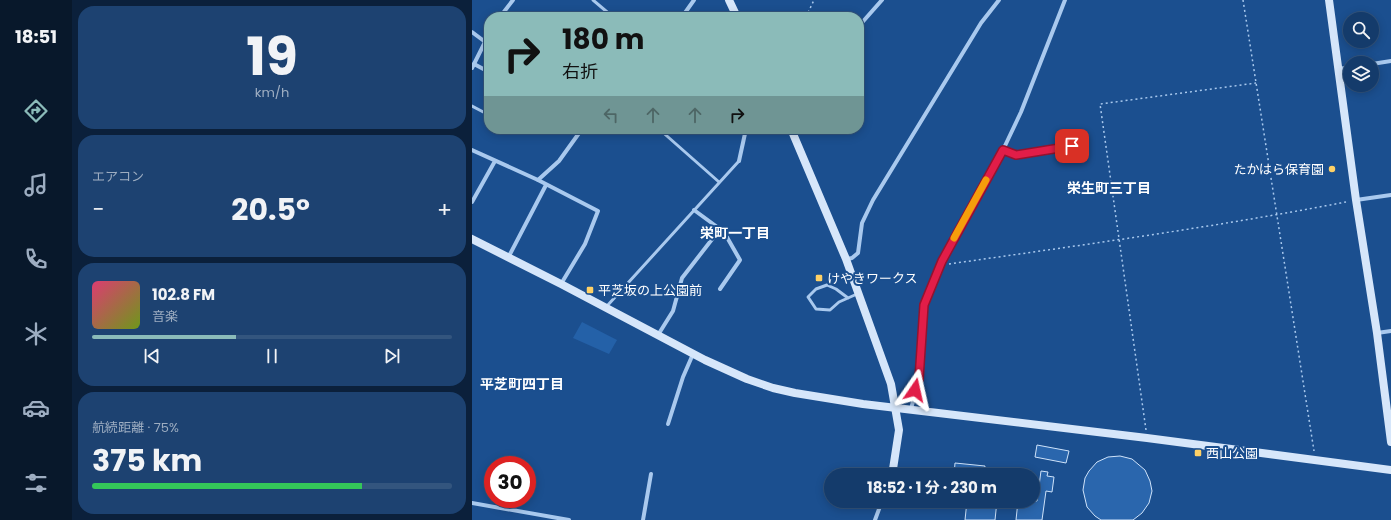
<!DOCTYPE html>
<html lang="ja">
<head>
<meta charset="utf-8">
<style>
	body { margin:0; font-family:Poppins,"Noto Sans JP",sans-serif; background:#1d4271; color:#f1f3f6; height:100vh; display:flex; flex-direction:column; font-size:15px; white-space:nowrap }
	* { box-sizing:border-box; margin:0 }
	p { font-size:13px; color:#9dadc1 }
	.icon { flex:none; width:22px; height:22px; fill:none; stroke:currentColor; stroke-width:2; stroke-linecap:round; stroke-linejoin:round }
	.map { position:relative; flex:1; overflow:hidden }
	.panel { display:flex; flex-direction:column; gap:6px; padding:6px; background:#0b203b; width:400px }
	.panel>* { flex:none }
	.banner { position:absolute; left:12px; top:12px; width:380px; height:122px; border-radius:16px; box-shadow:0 2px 10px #0003,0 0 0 1px #33557e; background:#8bbbb9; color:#111; overflow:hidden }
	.controls { position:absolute; left:871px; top:12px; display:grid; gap:8px }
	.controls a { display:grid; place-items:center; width:36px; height:36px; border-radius:50%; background:#143b6b; box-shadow:0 2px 10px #0003,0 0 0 1px #33557e; font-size:20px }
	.speed { position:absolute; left:12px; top:456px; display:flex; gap:8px; font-size:20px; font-weight:700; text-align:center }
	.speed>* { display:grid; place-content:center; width:52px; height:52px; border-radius:50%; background:#143b6b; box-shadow:0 2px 10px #0003,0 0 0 1px #33557e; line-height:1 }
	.speed .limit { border:6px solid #d22; background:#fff; color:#111 }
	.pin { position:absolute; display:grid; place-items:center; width:34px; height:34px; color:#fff; margin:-17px; border-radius:8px; box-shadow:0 2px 6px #0006 }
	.me { position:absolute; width:44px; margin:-22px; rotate:11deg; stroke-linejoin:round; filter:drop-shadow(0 0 3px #0008) }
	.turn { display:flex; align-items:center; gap:14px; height:84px; padding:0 12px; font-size:18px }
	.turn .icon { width:52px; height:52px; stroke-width:2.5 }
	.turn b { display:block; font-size:28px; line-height:34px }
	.lanes { display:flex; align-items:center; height:38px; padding:0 12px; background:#0003; justify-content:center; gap:20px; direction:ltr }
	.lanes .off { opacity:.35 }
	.big { font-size:30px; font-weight:700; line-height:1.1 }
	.panel .card { flex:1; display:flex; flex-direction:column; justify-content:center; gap:6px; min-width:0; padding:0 14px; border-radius:16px; background:#1d4271 }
	.panel .dial { align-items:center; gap:0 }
	.dial b { font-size:52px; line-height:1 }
	.song { display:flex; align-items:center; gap:12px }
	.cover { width:48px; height:48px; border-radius:6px; background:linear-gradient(135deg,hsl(340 70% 55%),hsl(80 70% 35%)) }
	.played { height:4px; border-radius:2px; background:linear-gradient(90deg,#8bbbb9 40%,#33557e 40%) }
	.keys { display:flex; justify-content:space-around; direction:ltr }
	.heat { display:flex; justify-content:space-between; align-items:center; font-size:22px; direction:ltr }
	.charge { height:6px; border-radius:3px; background:linear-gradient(90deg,#34c759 75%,#33557e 0) }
	.trip { position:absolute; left:352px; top:468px; width:216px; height:40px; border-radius:20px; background:#143b6b; box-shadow:0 2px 10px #0003,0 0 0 1px #33557e; font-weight:700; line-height:40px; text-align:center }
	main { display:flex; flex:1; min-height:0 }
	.tab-bar { display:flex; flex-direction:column; width:72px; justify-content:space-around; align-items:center; background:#08182b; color:#9dadc1 }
	.tab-bar .icon { width:28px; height:28px }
	.tab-bar .current { color:#8bbbb9 }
	.tab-bar b { font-size:18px; color:#f1f3f6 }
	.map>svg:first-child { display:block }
	.green { fill:#2461a8 }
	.building { fill:#2a66ad; stroke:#cfe3fa }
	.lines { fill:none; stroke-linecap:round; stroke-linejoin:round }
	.path { stroke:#a9c9ee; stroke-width:1.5; stroke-dasharray:2 3; stroke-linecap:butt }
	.lane { stroke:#a9c9ee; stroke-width:3 }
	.street { stroke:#a9c9ee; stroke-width:4 }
	.secondary { stroke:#d6e6fa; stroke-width:8 }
	.route-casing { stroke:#92132f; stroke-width:10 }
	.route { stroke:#e11d48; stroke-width:7 }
	.slow { stroke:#f59e0b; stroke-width:7 }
	.poi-dot { fill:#ffd166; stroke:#1b4f8f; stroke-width:1.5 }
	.labels { text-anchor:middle; stroke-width:4; stroke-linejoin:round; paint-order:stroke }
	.poi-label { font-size:13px; fill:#fff; stroke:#1b4f8f; text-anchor:start }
	.neighbourhood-label { font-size:14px; font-weight:bold; fill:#fff; stroke:#1b4f8f }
</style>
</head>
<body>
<main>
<nav class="tab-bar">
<b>18:51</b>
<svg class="icon current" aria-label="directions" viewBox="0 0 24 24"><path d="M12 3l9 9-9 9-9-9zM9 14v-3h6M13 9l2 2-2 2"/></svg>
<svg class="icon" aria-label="music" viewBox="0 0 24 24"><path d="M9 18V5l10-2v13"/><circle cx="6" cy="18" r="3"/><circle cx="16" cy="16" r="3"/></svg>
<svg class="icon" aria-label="phone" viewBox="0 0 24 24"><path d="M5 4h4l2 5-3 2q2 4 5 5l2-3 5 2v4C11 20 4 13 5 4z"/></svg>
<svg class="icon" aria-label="climate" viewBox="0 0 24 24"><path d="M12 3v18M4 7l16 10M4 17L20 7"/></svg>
<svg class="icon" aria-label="car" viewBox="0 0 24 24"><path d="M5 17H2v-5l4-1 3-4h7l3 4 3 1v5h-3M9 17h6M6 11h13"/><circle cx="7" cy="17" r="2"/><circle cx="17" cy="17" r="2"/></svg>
<svg class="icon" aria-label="filters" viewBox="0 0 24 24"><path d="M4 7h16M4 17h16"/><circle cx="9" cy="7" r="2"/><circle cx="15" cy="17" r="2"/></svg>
</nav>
<section class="panel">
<div class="card dial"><b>19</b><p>km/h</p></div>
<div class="card"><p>エアコン</p>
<div class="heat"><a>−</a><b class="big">20.5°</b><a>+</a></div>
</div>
<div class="card">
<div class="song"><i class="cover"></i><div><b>102.8 FM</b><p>音楽</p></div></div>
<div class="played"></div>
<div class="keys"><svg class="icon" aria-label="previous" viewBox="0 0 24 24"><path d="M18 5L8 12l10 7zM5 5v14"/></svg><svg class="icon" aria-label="pause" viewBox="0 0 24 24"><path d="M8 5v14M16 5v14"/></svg><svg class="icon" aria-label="next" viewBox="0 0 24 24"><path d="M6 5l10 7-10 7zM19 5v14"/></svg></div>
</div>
<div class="card"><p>航続距離 · 75%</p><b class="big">375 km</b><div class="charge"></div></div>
</section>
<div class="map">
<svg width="919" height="520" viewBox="0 0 919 520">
	<rect width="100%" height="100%" fill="#1b4f8f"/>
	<path class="green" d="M110,322L145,340L137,354L101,338Z"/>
	<g class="building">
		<path d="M565,445L597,451L594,463L563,457Z"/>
		<path d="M648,456L660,459L673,470L678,481L680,491L677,503L670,513L661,520H629L623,516L615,507L611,490L613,478L617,471L625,462L636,457Z"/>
		<path d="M483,463L513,466L512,475H482Z"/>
		<path d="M569,471L576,472L575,476L582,477L580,492L574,491L570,520H544L546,501H565Z"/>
		<path d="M495,501H525L523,520H493Z"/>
	</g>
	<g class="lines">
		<g class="path">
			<path d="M771,0L842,451"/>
			<path d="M334,17L342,0"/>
			<path d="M477,264C610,245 743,227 874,202"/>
			<path d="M674,430L628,104L784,83"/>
		</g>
		<g class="lane">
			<path d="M121,0L141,17"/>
			<path d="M0,106L17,115"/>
			<path d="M187,129L247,182"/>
			<path d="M267,129L272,133"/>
			<path d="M376,298L364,289L355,285L344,289L336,297L344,309L358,310L367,302L385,294"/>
			<path d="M135,306L267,161"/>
		</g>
		<g class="street">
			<path d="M28,17L41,0"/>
			<path d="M210,17L222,0"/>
			<path d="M387,26L410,0"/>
			<path d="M0,32L12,41"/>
			<path d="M2,64L17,72"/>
			<path d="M900,64L919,61"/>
			<path d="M0,68L17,34"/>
			<path d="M867,69L878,67"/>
			<path d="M0,150L66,180L126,211L113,244L89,284"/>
			<path d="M531,150L544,155L600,146"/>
			<path d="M267,161L274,129"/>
			<path d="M66,180L87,161L110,129"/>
			<path d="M884,200L919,195"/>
			<path d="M0,202L23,161"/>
			<path d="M222,210L252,232L268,260L248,289"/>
			<path d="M36,258L74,185"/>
			<path d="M375,259L380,258L386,253L390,223L401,200L509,23L527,0"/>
			<path d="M905,333L919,331"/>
			<path d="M186,335L201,311L210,278L248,229"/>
			<path d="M439,409L447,379L452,305L470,261L531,150L549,112L593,0"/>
			<path d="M196,424L211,377L221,354"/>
			<path d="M419,475L421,469"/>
			<path d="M0,503L97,520"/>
			<path d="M171,520L179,474"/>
			<path d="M403,520L410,501"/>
		</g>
		<g class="secondary">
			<path d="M257,0L265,17"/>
			<path d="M857,0L884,200L905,333L919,442"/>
			<path d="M319,129L374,259L419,384L427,430L421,469"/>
			<path d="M0,239L89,284L233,360L275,379L301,388L323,393L391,404L675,438L919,470"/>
		</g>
	</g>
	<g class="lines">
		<g class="route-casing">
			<path id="route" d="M443,390L447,379L452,305L470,261L531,150L544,155L600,146"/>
		</g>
		<use href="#route" class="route"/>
		<path class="slow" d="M482,238L514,180"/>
	</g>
	<g class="poi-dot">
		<circle cx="860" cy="169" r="4"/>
		<rect x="343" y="274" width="8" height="8" rx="2"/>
		<rect x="114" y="286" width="8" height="8" rx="2"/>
		<rect x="722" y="449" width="8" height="8" rx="2"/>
	</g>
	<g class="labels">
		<g class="poi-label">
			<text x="852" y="174" text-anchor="end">たかはら保育園</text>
			<text x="355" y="283">けやきワークス</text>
			<text x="126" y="295">平芝坂の上公園前</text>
			<text x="734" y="458">西山公園</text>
		</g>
		<g class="neighbourhood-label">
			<text x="637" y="193">栄生町三丁目</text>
			<text x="263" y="238">栄町一丁目</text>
			<text x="50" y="389">平芝町四丁目</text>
		</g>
	</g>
</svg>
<div class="controls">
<a><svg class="icon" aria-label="search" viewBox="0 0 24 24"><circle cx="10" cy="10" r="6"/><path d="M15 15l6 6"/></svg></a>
<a><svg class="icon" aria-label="layers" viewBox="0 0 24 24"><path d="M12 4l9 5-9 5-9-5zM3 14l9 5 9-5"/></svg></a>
</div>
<div class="speed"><div class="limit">30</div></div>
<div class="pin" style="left:600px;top:146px;background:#d93025"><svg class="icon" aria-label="arrive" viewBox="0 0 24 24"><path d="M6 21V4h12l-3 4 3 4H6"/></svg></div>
<svg class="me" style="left:443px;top:390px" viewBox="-20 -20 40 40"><path d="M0-17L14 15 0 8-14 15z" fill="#e11d48" stroke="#fff" stroke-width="4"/></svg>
<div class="trip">18:52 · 1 分 · 230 m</div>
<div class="banner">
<div class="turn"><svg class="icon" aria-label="right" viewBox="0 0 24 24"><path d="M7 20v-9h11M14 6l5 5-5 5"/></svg><div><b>180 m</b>右折</div></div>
<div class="lanes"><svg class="icon off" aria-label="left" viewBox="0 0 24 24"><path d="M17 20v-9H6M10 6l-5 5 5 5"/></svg><svg class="icon off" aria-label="ahead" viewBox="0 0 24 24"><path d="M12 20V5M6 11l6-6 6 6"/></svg><svg class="icon off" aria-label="ahead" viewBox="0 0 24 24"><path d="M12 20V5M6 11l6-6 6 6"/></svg><svg class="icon" aria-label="right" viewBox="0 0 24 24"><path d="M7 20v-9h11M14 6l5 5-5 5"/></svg></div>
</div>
</div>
</main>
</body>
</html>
